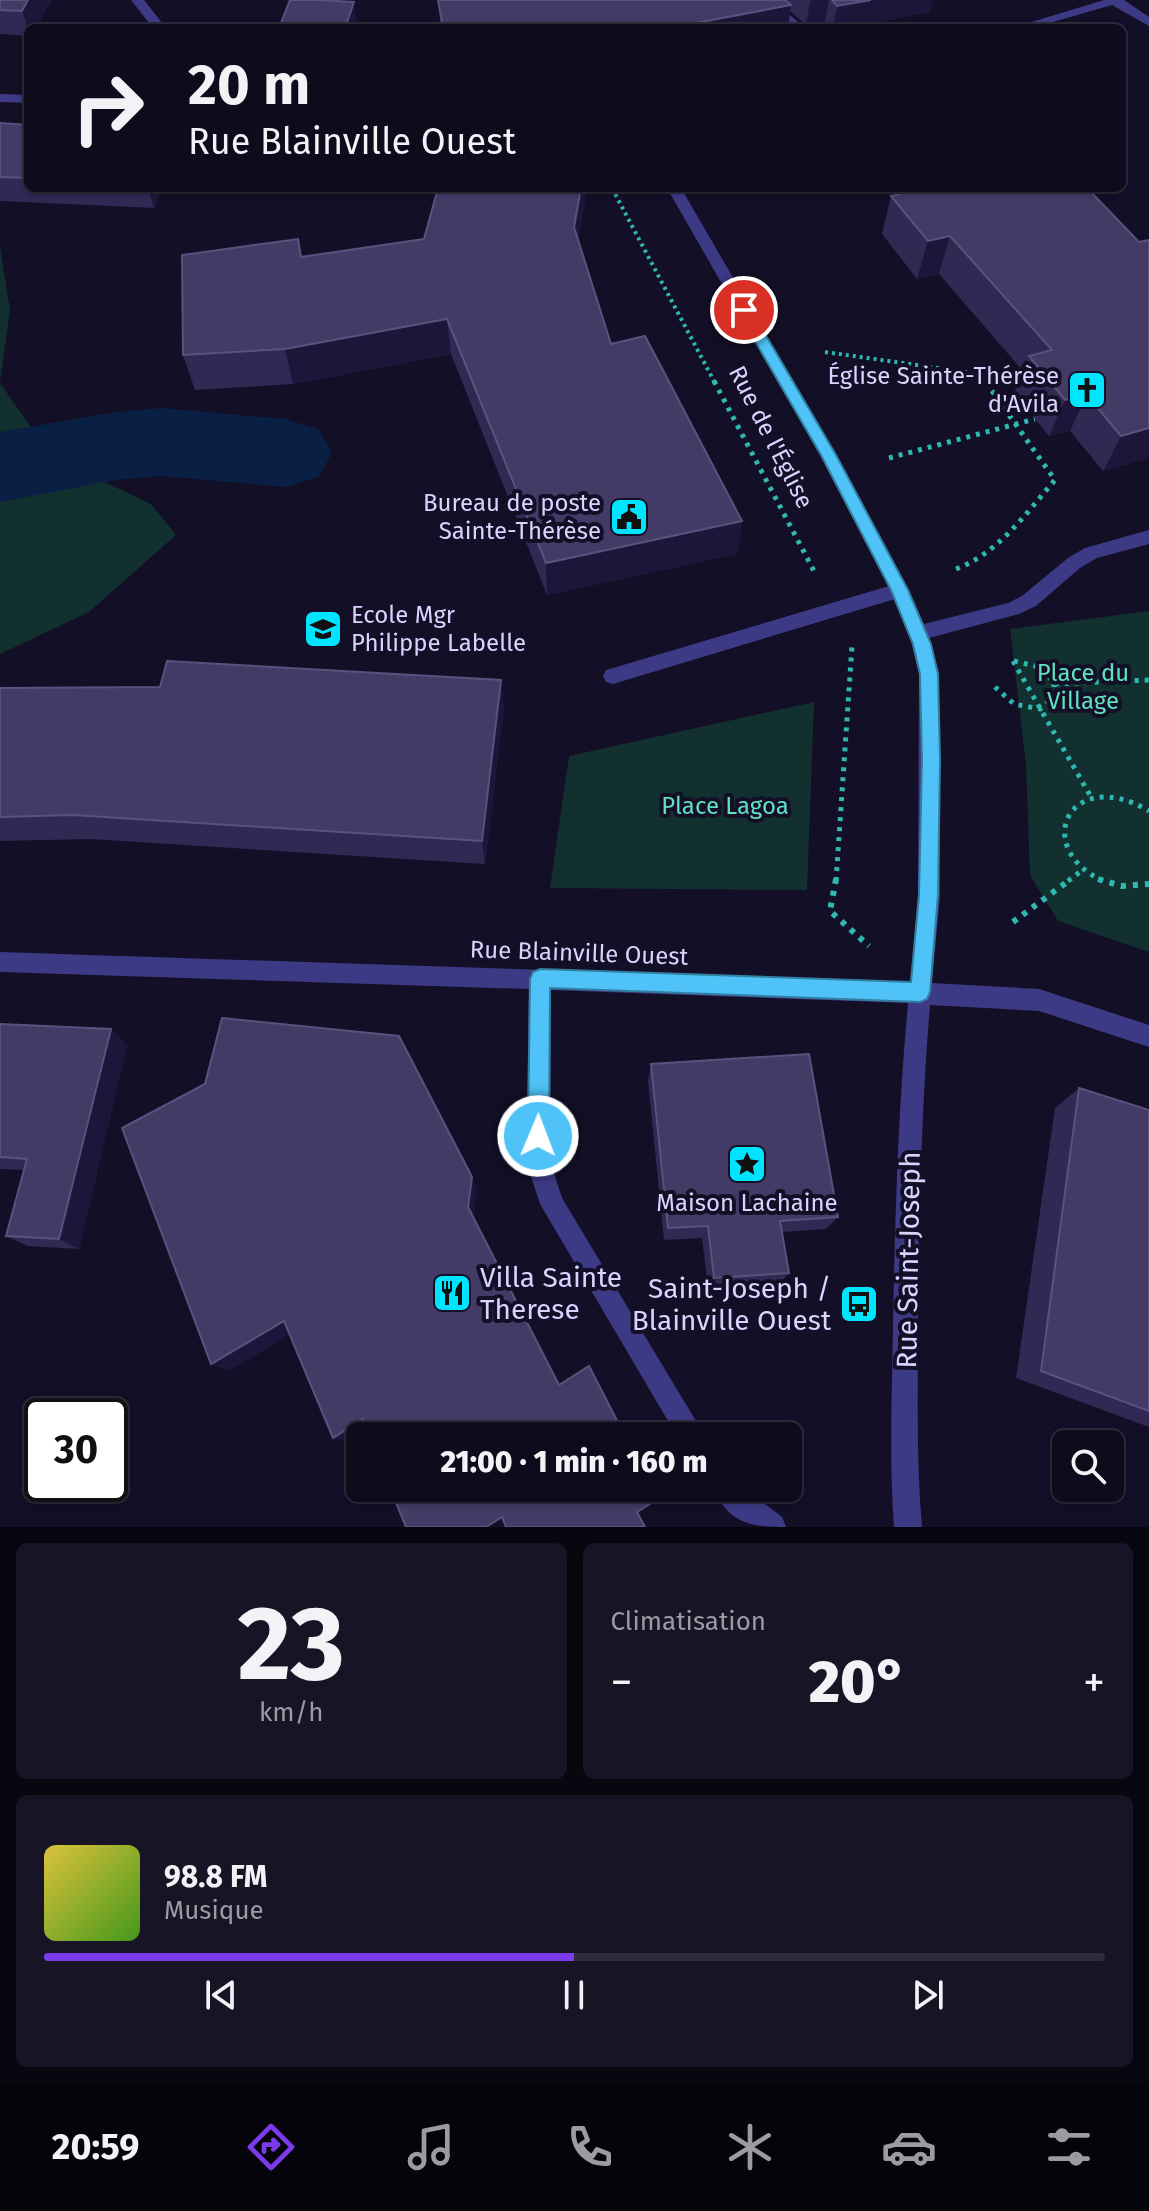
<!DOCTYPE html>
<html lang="fr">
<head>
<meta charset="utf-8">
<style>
	body { margin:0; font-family:"Fira Sans",sans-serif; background:#171425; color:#f1f3f6; height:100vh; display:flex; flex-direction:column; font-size:30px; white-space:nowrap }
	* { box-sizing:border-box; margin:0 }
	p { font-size:26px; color:#9b9ba3 }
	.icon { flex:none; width:44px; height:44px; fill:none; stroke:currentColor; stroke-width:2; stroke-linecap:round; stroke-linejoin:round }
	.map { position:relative; height:1527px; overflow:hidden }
	.details { display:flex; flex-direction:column; gap:16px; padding:16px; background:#08060f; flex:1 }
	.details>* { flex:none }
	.banner { position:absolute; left:24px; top:24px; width:1102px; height:168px; border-radius:12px; box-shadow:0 2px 6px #0004,0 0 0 2px #2e2b3b; background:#0e0b1c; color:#f1f3f6; overflow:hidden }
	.fabs { position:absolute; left:1052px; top:1430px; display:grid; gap:16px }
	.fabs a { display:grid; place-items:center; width:72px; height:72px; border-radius:12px; background:#0e0b1c; box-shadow:0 2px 6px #0004,0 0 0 2px #2e2b3b; font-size:40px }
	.speed { position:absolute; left:24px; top:1398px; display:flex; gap:16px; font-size:40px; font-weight:700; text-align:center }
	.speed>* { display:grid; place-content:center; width:104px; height:104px; border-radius:50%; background:#0e0b1c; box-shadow:0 2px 6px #0004,0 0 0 2px #2e2b3b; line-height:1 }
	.speed .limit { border:4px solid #111; border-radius:12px; background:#fff; color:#111 }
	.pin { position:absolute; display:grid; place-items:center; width:68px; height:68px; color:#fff; margin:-34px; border:4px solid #fff; border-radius:50%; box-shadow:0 2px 8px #0007 }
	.me { position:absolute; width:88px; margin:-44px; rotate:1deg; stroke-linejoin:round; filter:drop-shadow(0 0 6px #0008) }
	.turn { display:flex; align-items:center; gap:28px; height:168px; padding:0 32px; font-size:36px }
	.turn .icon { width:104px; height:104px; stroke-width:2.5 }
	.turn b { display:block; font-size:56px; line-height:68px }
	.big { font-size:60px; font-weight:800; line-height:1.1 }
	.details .widget { flex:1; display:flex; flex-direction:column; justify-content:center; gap:12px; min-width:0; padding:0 28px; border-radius:12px; background:#171425 }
	.details .dial { align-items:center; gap:0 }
	.dial b { font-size:104px; line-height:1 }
	.song { display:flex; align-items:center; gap:24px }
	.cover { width:96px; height:96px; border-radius:12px; background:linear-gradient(135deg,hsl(50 70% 55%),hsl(100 70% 35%)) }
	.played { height:8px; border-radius:4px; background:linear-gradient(90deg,#7c3aed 50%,#2e2b3b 50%) }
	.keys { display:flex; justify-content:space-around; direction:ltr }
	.heat { display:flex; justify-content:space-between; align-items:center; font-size:44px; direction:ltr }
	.details .tiles { flex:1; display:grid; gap:16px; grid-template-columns:1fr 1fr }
	.widget:last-child { grid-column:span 2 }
	.trip { position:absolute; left:346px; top:1422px; width:456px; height:80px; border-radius:12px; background:#0e0b1c; box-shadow:0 2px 6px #0004,0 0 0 2px #2e2b3b; font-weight:800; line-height:80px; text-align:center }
	.tabs { display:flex; height:128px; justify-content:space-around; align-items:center; background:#06040b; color:#9b9ba3 }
	.tabs .icon { width:56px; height:56px }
	.tabs .active { color:#7c3aed }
	.tabs b { font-size:36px; color:#f1f3f6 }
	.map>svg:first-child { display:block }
	.green { fill:#12302f }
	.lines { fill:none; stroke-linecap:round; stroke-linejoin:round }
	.river { fill:#0a1f44; fill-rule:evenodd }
	.path-far2 { stroke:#2fb8b0; stroke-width:4; stroke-dasharray:3 4; stroke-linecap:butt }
	.path-far1 { stroke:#2fb8b0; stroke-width:5; stroke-dasharray:4 6; stroke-linecap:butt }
	.path { stroke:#2fb8b0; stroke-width:6; stroke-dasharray:5 7; stroke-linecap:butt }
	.minor { fill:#3d3a85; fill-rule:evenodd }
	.wall { fill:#312854 }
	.shaded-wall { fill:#1d163a }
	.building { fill:#433a66; stroke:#5a527e; stroke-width:2 }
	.route { fill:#4fc3f7; stroke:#337fa1; stroke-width:2 }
	.labels { text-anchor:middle; stroke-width:8; stroke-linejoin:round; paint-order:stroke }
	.poi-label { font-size:24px; fill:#d9d4ff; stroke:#130f26; text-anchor:end }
	.street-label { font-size:24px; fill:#d9d4ff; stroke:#130f26 }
	.park-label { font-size:24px; fill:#5fe0c0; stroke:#130f26 }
	.near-street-label { font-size:28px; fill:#d9d4ff; stroke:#130f26 }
	.near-poi-label { font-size:28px; fill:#d9d4ff; stroke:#130f26; text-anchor:start }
</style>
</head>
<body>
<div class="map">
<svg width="1149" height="1527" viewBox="0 0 1149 1527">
	<rect width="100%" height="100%" fill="#130f26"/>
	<g class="green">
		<path d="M0,247L10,310L0,382Z"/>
		<path d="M0,383L52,457L151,504L176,535L89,612L0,654Z"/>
		<path d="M1149,611V952L1058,921L1030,875L1026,764L1010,629Z"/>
		<path d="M814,702L807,890L550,888L569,756Z"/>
	</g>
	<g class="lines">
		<path class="river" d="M162,408L285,419L319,429L332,453L319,477L285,487L162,476L116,480L0,502V432L116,412Z"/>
		<g class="path-far2">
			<path d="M612,188L715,383"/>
			<path d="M825,352L973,373L986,383"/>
		</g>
		<g class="path-far1">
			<path d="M714,381L815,573"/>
			<path d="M889,458L1035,419"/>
			<path d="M956,569C1000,552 1025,514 1055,480L985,381"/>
			<path d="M1013,661L1091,797"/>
			<path d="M1014,661L1043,668L1054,684L1149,680"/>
			<path d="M995,687L1014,704L1040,709L1053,698L1054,684"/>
			<path d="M836,881L852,646"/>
			<path d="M1068,881L1084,869"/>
			<path d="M1103,881C1030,847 1070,764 1149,811"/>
		</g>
		<g class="path">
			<path d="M836,879L830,911L869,946"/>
			<path d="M1098,879L1121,886L1149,884"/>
			<path d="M1013,922L1071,879"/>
		</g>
		<g class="minor">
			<path d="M131,0H144L166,28H153Z"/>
			<path d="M758,0H772L805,28H791Z"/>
			<path d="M1104,0H1124L1149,17V26L1112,5L1032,28H1012Z"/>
			<path d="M0,94L28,95V103L0,102Z"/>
			<path d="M667,188H681L836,455L909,590L924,624L1008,603L1022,596L1068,558L1085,548L1149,530V544L1097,558L1080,568L1036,606L1019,614L929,638L939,674L940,895L932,983L1039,989L1149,1025V1047L1039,1011L930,1005C921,1112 919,1219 918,1326C918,1393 916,1460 922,1527H894C889,1460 892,1393 893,1326C895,1218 898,1111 908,1003L551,990L550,1161L562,1198L705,1436H677L540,1204L526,1161L529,989L0,972V952L910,982L918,895L919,674L909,633L895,599L613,684L606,682L603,676L606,670L613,668L889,586L820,455Z"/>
			<path d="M713,1488H744L782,1517L786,1527C751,1527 729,1524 713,1488Z"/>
		</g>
	</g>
	<g class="wall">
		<path d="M0,0H52L35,28H28V36L0,34Z"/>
		<path d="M438,0H933L930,12L847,28H831L825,21L806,25L790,11L788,28H441Z"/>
		<path d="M0,123L28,125V188H162L154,208L0,201Z"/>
		<path d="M438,188H587L578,239L611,344L742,521L737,554L547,595L451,354L293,384L195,390L183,355L302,256L424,239Z"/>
		<path d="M925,188L1149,458L1103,471L1070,431L1049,436L1014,393L1023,371L939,274L917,279L882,234L891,196Z"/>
		<path d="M0,688L504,707L485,864L90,839L0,841Z"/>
		<path d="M0,1024L127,1045L79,1249L28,1246L6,1236L24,1170L0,1169Z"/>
		<path d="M651,1064L838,1217L826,1229L782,1232L789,1273L780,1283L708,1288L702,1238L664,1240L648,1081Z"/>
		<path d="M1079,1088L1149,1110V1427L1016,1378L1055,1108Z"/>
	</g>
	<g class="shaded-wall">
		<path d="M28,0H52L35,28H28L22,11Z"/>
		<path d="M814,0H829L825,21L806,25L810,1Z"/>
		<path d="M871,0H933L930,12L847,28H833L837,6Z"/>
		<path d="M354,2L357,28H345Z"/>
		<path d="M791,5L788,28H670Z"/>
		<path d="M148,188H162L154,208Z"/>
		<path d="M581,188H587L574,262V227Z"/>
		<path d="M950,236L939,274L917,279L928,241Z"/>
		<path d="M447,319L451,354L293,384L285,349Z"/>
		<path d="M1087,395L1070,431L1049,436L1065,400Z"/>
		<path d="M1149,428V458L1103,471L1121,436Z"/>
		<path d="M742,521L737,554L547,595L546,563Z"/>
		<path d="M501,680L504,707L485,864L482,841Z"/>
		<path d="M111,1029L127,1045L79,1249L59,1239Z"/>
		<path d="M472,1177L477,1191L473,1220L468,1207Z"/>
		<path d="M284,1321L298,1330L229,1371L211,1364Z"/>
		<path d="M363,1419L374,1423L345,1441L333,1438Z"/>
	</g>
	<g class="building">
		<path d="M0,0H28L22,11L0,10Z"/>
		<path d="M290,0H320L354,2L345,28H279Z"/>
		<path d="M438,0H785L791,5L670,28H443Z"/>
		<path d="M832,0H871L837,6Z"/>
		<path d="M0,123L28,125V178L0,177Z"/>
		<path d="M438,188H581L574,227L611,344L645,336L742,521L546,563L447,319L285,349L183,355L182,255L298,239L301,257L424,239Z"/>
		<path d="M925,188H1087L1139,242L1149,240V428L1121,436L1087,395L1065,400L1029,356L1052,350L950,236L928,241L891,196Z"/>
		<path d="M167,661L501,680L482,841L73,815L0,817V688L160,687Z"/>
		<path d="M222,1018L399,1036L472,1177L468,1207L559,1385L589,1366L625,1436H370L363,1419L333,1438L284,1321L211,1364L122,1128L205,1084Z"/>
		<path d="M0,1024L111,1029L59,1239L6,1236L27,1159L0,1157Z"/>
		<path d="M809,1054L838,1217L780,1221L789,1273L714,1278L708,1226L668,1228L651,1064Z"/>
		<path d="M1079,1088L1149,1110V1411L1041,1371Z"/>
		<path d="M390,1488H651L656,1500L637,1512L645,1527H506L502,1517L486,1527H406Z"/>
	</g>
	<path class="route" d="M744,305L751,310L836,455L908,590L931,644L938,674L940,760L938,895L930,992L927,999L920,1002L550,988L549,1136L546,1144L538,1147L531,1144L528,1136L530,979L533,972L540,969L911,982L919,895L922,760L920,674L913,644L891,590L821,455L737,310Z"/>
	<defs>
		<g id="church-square" transform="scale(2)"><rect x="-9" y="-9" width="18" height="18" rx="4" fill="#00e5ff" stroke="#130f26"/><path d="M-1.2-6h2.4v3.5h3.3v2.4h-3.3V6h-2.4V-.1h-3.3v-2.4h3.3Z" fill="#111"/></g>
		<g id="civic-square" transform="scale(2)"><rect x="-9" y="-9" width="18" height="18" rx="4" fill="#00e5ff" stroke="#130f26"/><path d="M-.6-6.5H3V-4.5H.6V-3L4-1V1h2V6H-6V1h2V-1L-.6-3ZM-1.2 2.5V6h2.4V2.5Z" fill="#111"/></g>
		<g id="school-square" transform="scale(2)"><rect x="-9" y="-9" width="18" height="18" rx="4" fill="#00e5ff" stroke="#130f26"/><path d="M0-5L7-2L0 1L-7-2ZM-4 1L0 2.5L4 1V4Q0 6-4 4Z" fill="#111"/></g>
		<g id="sight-square" transform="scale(2)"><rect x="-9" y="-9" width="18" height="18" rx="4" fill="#00e5ff" stroke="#130f26"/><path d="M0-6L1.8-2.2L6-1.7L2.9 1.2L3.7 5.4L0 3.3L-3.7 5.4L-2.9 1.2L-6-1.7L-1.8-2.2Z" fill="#111"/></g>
		<g id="restaurant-square" transform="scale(2)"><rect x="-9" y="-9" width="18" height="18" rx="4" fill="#00e5ff" stroke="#130f26"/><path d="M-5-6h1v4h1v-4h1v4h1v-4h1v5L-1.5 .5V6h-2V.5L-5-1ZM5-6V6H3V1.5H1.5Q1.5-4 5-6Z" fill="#111"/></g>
		<g id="bus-square" transform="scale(2)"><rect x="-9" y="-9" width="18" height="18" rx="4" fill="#00e5ff" stroke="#130f26"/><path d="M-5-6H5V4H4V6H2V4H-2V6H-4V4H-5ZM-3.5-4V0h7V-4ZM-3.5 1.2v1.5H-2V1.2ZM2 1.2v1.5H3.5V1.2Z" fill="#111"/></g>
	</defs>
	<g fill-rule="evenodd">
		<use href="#church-square" x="1087" y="390"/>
		<use href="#civic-square" x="629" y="517"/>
		<use href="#school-square" x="323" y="629"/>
		<use href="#sight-square" x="747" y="1164"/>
		<use href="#restaurant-square" x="452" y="1293"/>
		<use href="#bus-square" x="859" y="1304"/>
	</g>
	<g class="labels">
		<g class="poi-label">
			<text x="1059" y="384">Église Sainte-Thérèse<tspan x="1059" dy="28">d'Avila</tspan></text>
			<text x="601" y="511">Bureau de poste<tspan x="601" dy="28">Sainte-Thérèse</tspan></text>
			<text x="351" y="623" text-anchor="start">Ecole Mgr<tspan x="351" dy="28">Philippe Labelle</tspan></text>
			<text x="747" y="1211" text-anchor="middle">Maison Lachaine</text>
		</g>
		<g class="street-label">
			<text transform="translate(771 437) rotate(63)" y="8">Rue de l'Église</text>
			<text transform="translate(579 953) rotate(2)" y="8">Rue Blainville Ouest</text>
		</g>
		<g class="park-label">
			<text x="1083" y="681">Place du<tspan x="1083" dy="28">Village</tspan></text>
			<text x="725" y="814">Place Lagoa</text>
		</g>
		<g class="near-street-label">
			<text transform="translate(908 1260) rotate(-89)" y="10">Rue Saint-Joseph</text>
		</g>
		<g class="near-poi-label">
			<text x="480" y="1287">Villa Sainte<tspan x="480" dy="32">Therese</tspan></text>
			<text x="831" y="1298" text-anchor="end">Saint-Joseph /<tspan x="831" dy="32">Blainville Ouest</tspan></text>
		</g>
	</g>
</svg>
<div class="fabs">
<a><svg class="icon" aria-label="search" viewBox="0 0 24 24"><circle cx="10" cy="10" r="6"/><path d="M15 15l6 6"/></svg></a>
</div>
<div class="speed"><div class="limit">30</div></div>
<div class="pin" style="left:744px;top:310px;background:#d93025"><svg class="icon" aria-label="arrive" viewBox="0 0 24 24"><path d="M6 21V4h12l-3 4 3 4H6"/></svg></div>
<svg class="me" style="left:538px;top:1136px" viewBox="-20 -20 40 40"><circle r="17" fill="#4fc3f7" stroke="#fff" stroke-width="3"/><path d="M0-11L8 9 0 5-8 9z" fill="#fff"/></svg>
<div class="trip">21:00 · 1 min · 160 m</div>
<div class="banner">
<div class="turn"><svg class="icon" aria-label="right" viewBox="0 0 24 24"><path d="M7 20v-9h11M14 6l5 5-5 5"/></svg><div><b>20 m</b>Rue Blainville Ouest</div></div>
</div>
</div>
<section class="details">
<div class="tiles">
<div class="widget dial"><b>23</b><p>km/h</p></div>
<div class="widget"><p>Climatisation</p>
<div class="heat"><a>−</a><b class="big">20°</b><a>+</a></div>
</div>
<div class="widget">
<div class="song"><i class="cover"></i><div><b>98.8 FM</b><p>Musique</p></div></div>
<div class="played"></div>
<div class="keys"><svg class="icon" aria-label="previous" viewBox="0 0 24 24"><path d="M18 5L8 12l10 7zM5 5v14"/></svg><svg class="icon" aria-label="pause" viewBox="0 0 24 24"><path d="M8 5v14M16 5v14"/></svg><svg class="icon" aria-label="next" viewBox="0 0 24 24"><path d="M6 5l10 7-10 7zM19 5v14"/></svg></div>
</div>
</div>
</section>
<nav class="tabs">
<b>20:59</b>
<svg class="icon active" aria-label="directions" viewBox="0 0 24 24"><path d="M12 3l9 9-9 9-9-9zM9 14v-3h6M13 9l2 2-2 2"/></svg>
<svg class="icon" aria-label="music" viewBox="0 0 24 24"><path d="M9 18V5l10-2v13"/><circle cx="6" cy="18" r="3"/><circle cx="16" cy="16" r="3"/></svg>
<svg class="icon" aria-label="phone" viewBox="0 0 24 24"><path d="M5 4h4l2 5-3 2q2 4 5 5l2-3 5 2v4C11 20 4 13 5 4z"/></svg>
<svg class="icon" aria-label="climate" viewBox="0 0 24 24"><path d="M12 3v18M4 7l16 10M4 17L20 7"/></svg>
<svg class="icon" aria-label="car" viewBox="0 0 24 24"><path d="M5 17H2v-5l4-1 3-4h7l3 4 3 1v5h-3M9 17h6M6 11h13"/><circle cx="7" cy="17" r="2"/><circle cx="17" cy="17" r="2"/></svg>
<svg class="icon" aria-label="filters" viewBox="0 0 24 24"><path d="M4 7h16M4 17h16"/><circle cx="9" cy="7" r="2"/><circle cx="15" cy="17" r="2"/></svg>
</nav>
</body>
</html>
